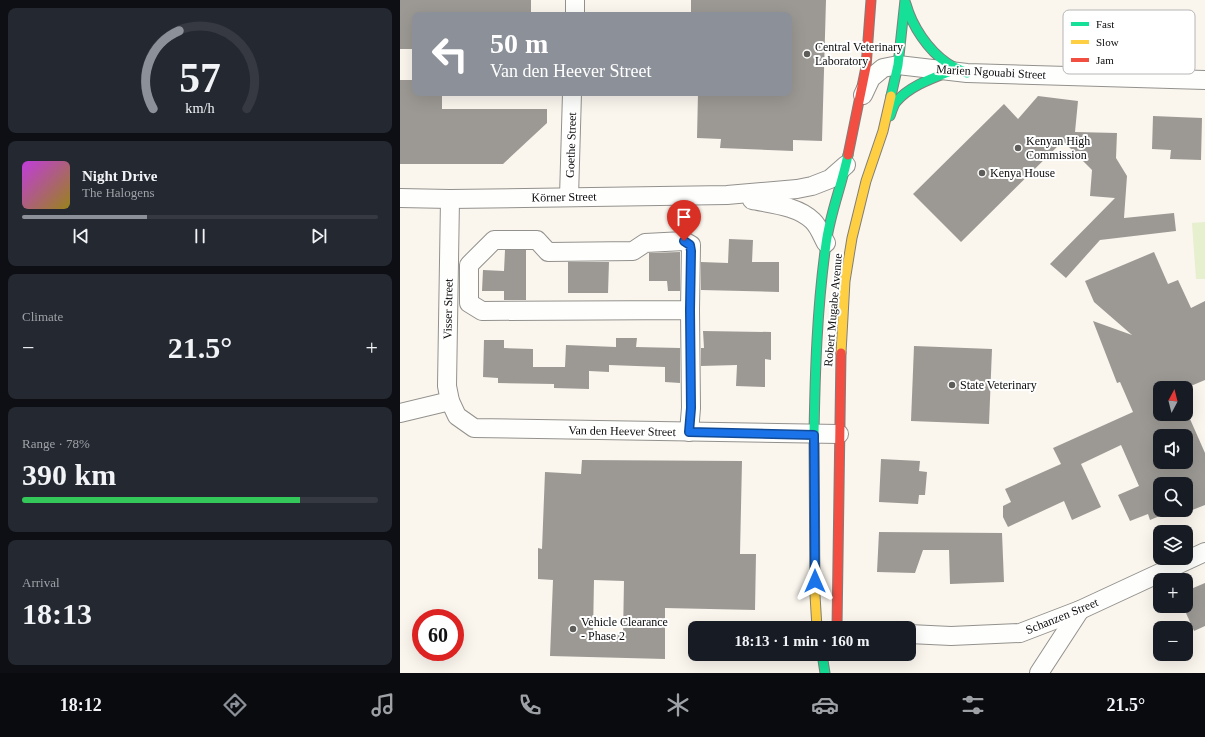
<!DOCTYPE html>
<html lang="en">
<head>
<meta charset="utf-8">
<style>
	body { margin:0; font-family:"Times New Roman",serif; background:#242831; color:#f1f3f6; height:100vh; display:flex; flex-direction:column; font-size:15px; white-space:nowrap }
	* { box-sizing:border-box; margin:0 }
	p { font-size:13px; color:#9ea1a6 }
	.icon { flex:none; width:22px; height:22px; fill:none; stroke:currentColor; stroke-width:2; stroke-linecap:round; stroke-linejoin:round }
	.map { position:relative; flex:1; overflow:hidden }
	.drawer { display:flex; flex-direction:column; gap:8px; padding:8px; background:#0d0f14; width:400px }
	.drawer>* { flex:none }
	.banner { position:absolute; left:12px; top:12px; width:380px; height:84px; border-radius:8px; box-shadow:0 4px 16px #0002; background:#8c9099; color:#fff; overflow:hidden }
	.needle { width:26px; rotate:7deg }
	.buttons { position:absolute; left:753px; top:381px; display:grid; gap:8px }
	.buttons a { display:grid; place-items:center; width:40px; height:40px; border-radius:8px; background:#171b24; box-shadow:0 4px 16px #0002; font-size:20px }
	.speed { position:absolute; left:12px; top:609px; display:flex; gap:8px; font-size:20px; font-weight:700; text-align:center }
	.speed>* { display:grid; place-content:center; width:52px; height:52px; border-radius:50%; background:#171b24; box-shadow:0 4px 16px #0002; line-height:1 }
	.speed .limit { border:6px solid #d22; background:#fff; color:#111 }
	.pin { position:absolute; display:grid; place-items:center; width:34px; height:34px; color:#fff; margin:-41px -17px; border-radius:50% 50% 50% 0; rotate:-45deg; box-shadow:0 0 4px #0007 }
	.pin .icon { rotate:45deg }
	.me { position:absolute; width:44px; margin:-22px; rotate:0deg; stroke-linejoin:round; filter:drop-shadow(0 0 3px #0008) }
	.turn { display:flex; align-items:center; gap:14px; height:84px; padding:0 12px; font-size:18px }
	.turn .icon { width:52px; height:52px; stroke-width:2.5 }
	.turn b { display:block; font-size:28px; line-height:34px }
	.big { font-size:30px; font-weight:700; line-height:1.1 }
	.drawer .widget { flex:1; display:flex; flex-direction:column; justify-content:center; gap:6px; min-width:0; padding:0 14px; border-radius:8px; background:#242831 }
	.drawer .dial { align-items:center; gap:0 }
	.dial svg { height:104px; overflow:visible; fill:none; stroke:#363941; stroke-width:7; stroke-linecap:round; text-anchor:middle }
	.dial text { fill:#f1f3f6; stroke:none }
	.song { display:flex; align-items:center; gap:12px }
	.cover { width:48px; height:48px; border-radius:6px; background:linear-gradient(135deg,hsl(290 70% 55%),hsl(50 70% 35%)) }
	.played { height:4px; border-radius:2px; background:linear-gradient(90deg,#8c9099 35%,#363941 35%) }
	.keys { display:flex; justify-content:space-around; direction:ltr }
	.heat { display:flex; justify-content:space-between; align-items:center; font-size:22px; direction:ltr }
	.charge { height:6px; border-radius:3px; background:linear-gradient(90deg,#34c759 78%,#363941 0) }
	.trip { position:absolute; left:288px; top:621px; width:228px; height:40px; border-radius:8px; background:#171b24; box-shadow:0 4px 16px #0002; font-weight:700; line-height:40px; text-align:center }
	.tab-bar { display:flex; height:64px; justify-content:space-around; align-items:center; background:#090b0e; color:#9ea1a6 }
	.tab-bar .icon { width:28px; height:28px }
	.tab-bar .current { color:#8c9099 }
	.tab-bar b { font-size:18px; color:#f1f3f6 }
	main { display:flex; flex:1; min-height:0 }
	.map>svg:first-child { display:block }
	.green { fill:#e6efce }
	.building { fill:#9c9994; fill-rule:evenodd }
	.lines { fill:none; stroke-linecap:round; stroke-linejoin:round }
	.street-casing { stroke:#93918d; stroke-width:20 }
	.fast-casing { stroke:#807e7a; stroke-width:11 }
	.slow-casing { stroke:#807e7a; stroke-width:11 }
	.jam-casing { stroke:#807e7a; stroke-width:11 }
	.street { stroke:#fefefc; stroke-width:18 }
	.fast { stroke:#16e098; stroke-width:9 }
	.slow { stroke:#ffcf43; stroke-width:9 }
	.jam { stroke:#f24e42; stroke-width:9 }
	.route-casing { stroke:#114b97; stroke-width:10 }
	.route { stroke:#1a73e8; stroke-width:7 }
	.poi-dot { fill:#5f5d5a; stroke:#fff; stroke-width:1.5 }
	.labels { text-anchor:middle; stroke-width:4; stroke-linejoin:round; paint-order:stroke }
	.poi-label { font-size:12px; fill:#0b0b0b; stroke:#fff; text-anchor:start }
	.street-label { font-size:12px; fill:#0b0b0b; stroke:#fff }
	.key { fill:#fff; stroke:#b6b6b6; stroke-width:1 }
	.key-label { font-size:11px; fill:#0b0b0b }
</style>
</head>
<body>
<main>
<section class="drawer">
<div class="widget dial"><svg viewBox="0 0 100 80">
<path d="M14 69A42 42 0 1 1 86 69"/>
<path d="M14 69A42 42 0 0 1 34 9" stroke="#8c9099"/>
<text x="50" y="56" font-size="32" font-weight="700">57</text>
<text x="50" y="72" font-size="11">km/h</text>
</svg></div>
<div class="widget">
<div class="song"><i class="cover"></i><div><b>Night Drive</b><p>The Halogens</p></div></div>
<div class="played"></div>
<div class="keys"><svg class="icon" aria-label="previous" viewBox="0 0 24 24"><path d="M18 5L8 12l10 7zM5 5v14"/></svg><svg class="icon" aria-label="pause" viewBox="0 0 24 24"><path d="M8 5v14M16 5v14"/></svg><svg class="icon" aria-label="next" viewBox="0 0 24 24"><path d="M6 5l10 7-10 7zM19 5v14"/></svg></div>
</div>
<div class="widget"><p>Climate</p>
<div class="heat"><a>−</a><b class="big">21.5°</b><a>+</a></div>
</div>
<div class="widget"><p>Range · 78%</p><b class="big">390 km</b><div class="charge"></div></div>
<div class="widget"><p>Arrival</p><b class="big">18:13</b></div>
</section>
<div class="map">
<svg width="805" height="673" viewBox="0 0 805 673">
	<rect width="100%" height="100%" fill="#faf6ee"/>
	<path class="green" d="M805,222V279H796L792,223Z"/>
	<g class="building">
		<path d="M0,0H131V15H15V49H0Z"/>
		<path d="M291,0H426L422,141L393,140V151L320,148L321,139L297,138L298,93H389V15H291Z"/>
		<path d="M0,80H15V93H42V109H147V123L103,164H0Z"/>
		<path d="M638,96L678,101L675,132L717,133L716,158L727,176L724,218L774,213L776,231L700,240L666,278L650,264L715,198L690,196L692,170L663,141L561,242L513,194L604,104L618,119Z"/>
		<path d="M753,116L802,118L801,160L770,159L771,150L752,149Z"/>
		<path d="M329,239L353,240L352,262H379V292L301,290V262L328,263Z"/>
		<path d="M105,250H126V300H104V291H82L83,270L104,271Z"/>
		<path d="M280,252V291H268L267,281H249V253Z"/>
		<path d="M754,252L768,284L778,280L791,308L805,301V380L786,388H760V414H786V410L805,453V505L777,516L775,510H786V484H760V510H774L750,520L748,514L730,521L718,495L739,486L721,445L681,464L701,507L672,520L664,501L608,527L603,517V506L611,502L605,489L661,464L653,448L733,412L720,382L717,383L693,321L732,335L694,302L685,281ZM760,436H786V462H760Z"/>
		<path d="M168,262H209L208,293H168Z"/>
		<path d="M303,331L371,332V360L365,359V387L336,386L337,365L301,366V348H304Z"/>
		<path d="M216,338H237L236,347L280,348V383L265,382V367L236,366L209,365V372L189,371V389L154,388V384L98,383V378L83,377L84,340H104V348L133,349V367H165L166,345L216,347Z"/>
		<path d="M514,346L592,349L589,424L511,421Z"/>
		<path d="M481,459L520,461L519,471L527,472L525,495H519L518,504L479,502Z"/>
		<path d="M182,460L342,461L340,554H356L355,610L265,608V659L150,656L153,580L138,579V548L142,549L145,472L181,474ZM194,580L224,581L223,635L193,634Z"/>
		<path d="M479,532L602,533L604,582L550,584L549,550H523L515,573L477,572Z"/>
		<path d="M805,583V626L794,631L786,613V591Z"/>
	</g>
	<g class="lines">
		<g class="street-casing">
			<g id="street">
				<path d="M175,15V0"/>
				<path d="M463,95L471,78L483,68L498,65L567,73L805,80"/>
				<path d="M169,197L172,93"/>
				<path d="M0,198L50,199L327,195L397,189L412,186L430,179L446,165"/>
				<path d="M50,199L47,386L50,401L57,416L74,428L439,434"/>
				<path d="M352,200C372,204 398,206 413,221C419,227 422,236 426,243"/>
				<path d="M0,413L50,401"/>
				<path d="M289,432L291,408L290,310L291,245L284,241L245,243L233,251L148,252L137,240H94L69,265V303L82,311L290,310"/>
				<path d="M509,634L551,636L620,633L680,610L805,552"/>
				<path d="M639,673L680,610"/>
			</g>
		</g>
		<g class="fast-casing">
			<g id="fast">
				<path d="M506,4C512,26 528,50 547,63C553,67 560,70 567,73"/>
				<path d="M491,96L498,65L505,0"/>
				<path d="M490,116C492,111 493,106 496,102C509,86 533,78 551,71"/>
				<path d="M414,436C415,372 417,308 426,244C430,213 442,185 448,155"/>
				<path d="M422,654L425,673"/>
			</g>
		</g>
		<g class="slow-casing">
			<g id="slow">
				<path d="M441,353L445,281L452,238L466,181L483,131L491,96"/>
				<path d="M414,436L415,595L417,628"/>
			</g>
		</g>
		<g class="jam-casing">
			<g id="jam">
				<path d="M448,155L466,67L471,0"/>
				<path d="M437,628L441,353"/>
			</g>
		</g>
		<use href="#street" class="street"/>
		<use href="#fast" class="fast"/>
		<use href="#slow" class="slow"/>
		<use href="#jam" class="jam"/>
	</g>
	<g class="lines">
		<g class="route-casing">
			<path id="route" d="M284,241L290,245L291,251L290,310L291,408L289,432L414,435L415,581"/>
		</g>
		<use href="#route" class="route"/>
	</g>
	<g class="poi-dot">
		<circle cx="407" cy="54" r="4"/>
		<circle cx="618" cy="148" r="4"/>
		<circle cx="582" cy="173" r="4"/>
		<circle cx="552" cy="385" r="4"/>
		<circle cx="173" cy="629" r="4"/>
	</g>
	<g class="labels">
		<g class="poi-label">
			<text x="415" y="51">Central Veterinary<tspan x="415" dy="14">Laboratory</tspan></text>
			<text x="626" y="145">Kenyan High<tspan x="626" dy="14">Commission</tspan></text>
			<text x="590" y="177">Kenya House</text>
			<text x="560" y="389">State Veterinary</text>
			<text x="181" y="626">Vehicle Clearance<tspan x="181" dy="14">- Phase 2</tspan></text>
		</g>
		<g class="street-label">
			<text transform="translate(591 72) rotate(3)" y="4">Marien Ngouabi Street</text>
			<text transform="translate(171 145) rotate(-88)" y="4">Goethe Street</text>
			<text transform="translate(164 197) rotate(-1)" y="4">Körner Street</text>
			<text transform="translate(48 309) rotate(-89)" y="4">Visser Street</text>
			<text transform="translate(433 310) rotate(-85)" y="4">Robert Mugabe Avenue</text>
			<text transform="translate(222 431) rotate(1)" y="4">Van den Heever Street</text>
			<text transform="translate(662 616) rotate(-22)" y="4">Schanzen Street</text>
		</g>
	</g>
	<rect x="663" y="10" width="132" height="64" rx="6" class="key"/>
	<rect x="671" y="22" width="18" height="4" fill="#16e098"/>
	<rect x="671" y="40" width="18" height="4" fill="#ffcf43"/>
	<rect x="671" y="58" width="18" height="4" fill="#f24e42"/>
	<g class="key-label">
		<text x="696" y="28">Fast</text>
		<text x="696" y="46">Slow</text>
		<text x="696" y="64">Jam</text>
	</g>
</svg>
<div class="buttons">
<a><svg class="needle" viewBox="-14 -14 28 28"><path d="M0-13l5 13h-10z" fill="#e53935"/><path d="M0 13l5-13h-10z" fill="#9ea1a6"/></svg></a>
<a><svg class="icon" aria-label="sound" viewBox="0 0 24 24"><path d="M4 9h4l5-4v14l-5-4H4zM17 9q2 3 0 6"/></svg></a>
<a><svg class="icon" aria-label="search" viewBox="0 0 24 24"><circle cx="10" cy="10" r="6"/><path d="M15 15l6 6"/></svg></a>
<a><svg class="icon" aria-label="layers" viewBox="0 0 24 24"><path d="M12 4l9 5-9 5-9-5zM3 14l9 5 9-5"/></svg></a>
<a>+</a>
<a>−</a>
</div>
<div class="speed"><div class="limit">60</div></div>
<div class="pin" style="left:284px;top:241px;background:#d93025"><svg class="icon" aria-label="arrive" viewBox="0 0 24 24"><path d="M6 21V4h12l-3 4 3 4H6"/></svg></div>
<svg class="me" style="left:415px;top:581px" viewBox="-20 -20 40 40"><path d="M0-17L14 15 0 8-14 15z" fill="#1a73e8" stroke="#fff" stroke-width="4"/></svg>
<div class="trip">18:13 · 1 min · 160 m</div>
<div class="banner">
<div class="turn"><svg class="icon" aria-label="left" viewBox="0 0 24 24"><path d="M17 20v-9H6M10 6l-5 5 5 5"/></svg><div><b>50 m</b>Van den Heever Street</div></div>
</div>
</div>
</main>
<nav class="tab-bar">
<b>18:12</b>
<svg class="icon current" aria-label="directions" viewBox="0 0 24 24"><path d="M12 3l9 9-9 9-9-9zM9 14v-3h6M13 9l2 2-2 2"/></svg>
<svg class="icon" aria-label="music" viewBox="0 0 24 24"><path d="M9 18V5l10-2v13"/><circle cx="6" cy="18" r="3"/><circle cx="16" cy="16" r="3"/></svg>
<svg class="icon" aria-label="phone" viewBox="0 0 24 24"><path d="M5 4h4l2 5-3 2q2 4 5 5l2-3 5 2v4C11 20 4 13 5 4z"/></svg>
<svg class="icon" aria-label="climate" viewBox="0 0 24 24"><path d="M12 3v18M4 7l16 10M4 17L20 7"/></svg>
<svg class="icon" aria-label="car" viewBox="0 0 24 24"><path d="M5 17H2v-5l4-1 3-4h7l3 4 3 1v5h-3M9 17h6M6 11h13"/><circle cx="7" cy="17" r="2"/><circle cx="17" cy="17" r="2"/></svg>
<svg class="icon" aria-label="filters" viewBox="0 0 24 24"><path d="M4 7h16M4 17h16"/><circle cx="9" cy="7" r="2"/><circle cx="15" cy="17" r="2"/></svg>
<b>21.5°</b>
</nav>
</body>
</html>
